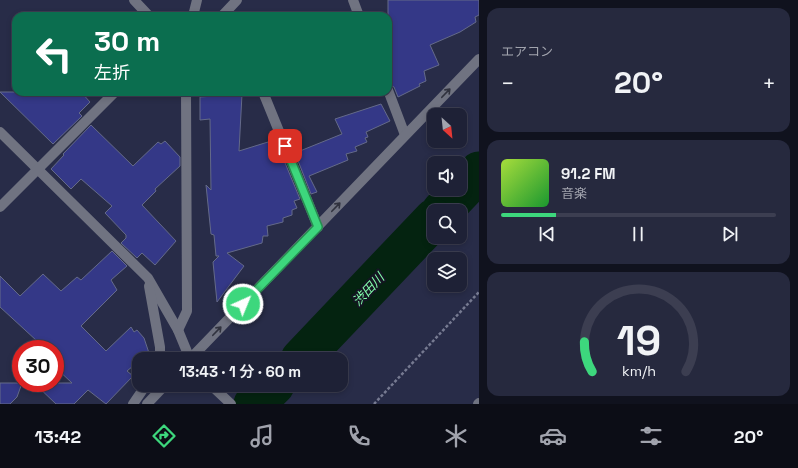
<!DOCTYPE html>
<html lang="ja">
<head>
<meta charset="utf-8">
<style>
	body { margin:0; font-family:"Space Grotesk","Noto Sans JP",sans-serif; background:#26293e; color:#f1f3f6; height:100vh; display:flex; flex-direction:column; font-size:15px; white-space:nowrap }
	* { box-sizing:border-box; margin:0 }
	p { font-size:13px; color:#a1a3ad }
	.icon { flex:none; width:22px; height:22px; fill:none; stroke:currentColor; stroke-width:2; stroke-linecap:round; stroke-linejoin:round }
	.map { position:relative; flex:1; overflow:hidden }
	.drawer { display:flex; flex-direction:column; gap:8px; padding:8px; background:#10121e; width:319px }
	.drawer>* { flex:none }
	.top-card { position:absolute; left:12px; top:12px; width:380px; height:84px; border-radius:12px; box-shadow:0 2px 6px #0003,0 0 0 1px #3c3e51; background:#0b6e4f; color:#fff; overflow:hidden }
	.needle { width:26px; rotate:153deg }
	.buttons { position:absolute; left:427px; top:108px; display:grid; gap:8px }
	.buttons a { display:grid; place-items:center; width:40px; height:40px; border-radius:8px; background:#1e2136; box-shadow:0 2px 6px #0003,0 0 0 1px #3c3e51; font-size:20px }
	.speed { position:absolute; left:12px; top:340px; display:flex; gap:8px; font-size:20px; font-weight:700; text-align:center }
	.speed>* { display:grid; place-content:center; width:52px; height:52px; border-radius:50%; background:#1e2136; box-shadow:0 2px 6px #0003,0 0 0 1px #3c3e51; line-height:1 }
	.speed .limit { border:6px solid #d22; background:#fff; color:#111 }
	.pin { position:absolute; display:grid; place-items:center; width:34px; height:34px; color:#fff; margin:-17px; border-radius:8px; box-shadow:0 2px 6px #0006 }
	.me { position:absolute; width:44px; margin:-22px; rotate:44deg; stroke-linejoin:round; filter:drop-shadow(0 0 3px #0008) }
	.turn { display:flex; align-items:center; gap:14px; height:84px; padding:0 16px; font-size:18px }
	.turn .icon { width:52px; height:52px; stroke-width:2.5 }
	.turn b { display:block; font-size:28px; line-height:34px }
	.big { font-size:30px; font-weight:600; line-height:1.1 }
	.drawer .card { flex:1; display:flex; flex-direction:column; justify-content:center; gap:6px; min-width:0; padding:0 14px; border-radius:12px; background:#26293e }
	.drawer .dial { align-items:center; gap:0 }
	.dial svg { height:104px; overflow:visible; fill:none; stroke:#3c3e51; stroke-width:7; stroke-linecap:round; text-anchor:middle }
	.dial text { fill:#f1f3f6; stroke:none }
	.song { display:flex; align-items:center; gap:12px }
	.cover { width:48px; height:48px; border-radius:6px; background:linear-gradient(135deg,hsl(80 70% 55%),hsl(130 70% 35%)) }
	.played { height:4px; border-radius:2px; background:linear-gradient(90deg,#3dd77d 20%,#3c3e51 20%) }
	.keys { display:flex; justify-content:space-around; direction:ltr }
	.heat { display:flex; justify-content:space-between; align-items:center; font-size:22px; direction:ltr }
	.trip { position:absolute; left:132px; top:352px; width:216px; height:40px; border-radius:12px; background:#1e2136; box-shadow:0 2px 6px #0003,0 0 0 1px #3c3e51; font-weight:600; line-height:40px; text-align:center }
	.menu { display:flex; height:64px; justify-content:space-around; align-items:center; background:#0c0d16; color:#a1a3ad }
	.menu .icon { width:28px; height:28px }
	.menu .on { color:#3dd77d }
	.menu b { font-size:18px; color:#f1f3f6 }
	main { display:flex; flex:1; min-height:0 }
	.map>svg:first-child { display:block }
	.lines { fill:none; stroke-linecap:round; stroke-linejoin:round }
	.river { stroke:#042310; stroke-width:41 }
	.building { fill:#343887; stroke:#646a89 }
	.path { stroke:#767a91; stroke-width:2.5; stroke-dasharray:3 2; stroke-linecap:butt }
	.minor { stroke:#707381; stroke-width:10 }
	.oneway { stroke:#30323e }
	.route-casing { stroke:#288c51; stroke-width:10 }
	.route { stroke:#3dd77d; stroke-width:7 }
	.labels { text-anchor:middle; stroke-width:4; stroke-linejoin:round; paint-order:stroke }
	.water-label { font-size:13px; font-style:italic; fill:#84ffad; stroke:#141622 }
</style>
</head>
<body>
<main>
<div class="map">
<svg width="479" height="404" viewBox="0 0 479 404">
	<rect width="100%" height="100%" fill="#282c48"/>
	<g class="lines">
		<g class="river">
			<path d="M442,211L479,172"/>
			<path d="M301,359L434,219"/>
			<path d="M254,404L274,385"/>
		</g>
	</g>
	<g class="building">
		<path d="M388,0H479V15L475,17L476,22L460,32L430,45L439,65L424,71L426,81L419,84L420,86L398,97L394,87L388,84Z"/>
		<path d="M0,92H81L90,102L79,113L82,116L53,144Z"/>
		<path d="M242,94L239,151L268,142L277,161L283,158L300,199L294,201L297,208L292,210V215L283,218V222L267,226L268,236H263L262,243L227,253L244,266L217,302L213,262L219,256H216L214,235L211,234L206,185L211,190L210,119L200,120V97Z"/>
		<path d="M381,104L390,121L366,132L368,137L365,138L367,142L355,147L357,151L346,154L348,160L309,176L317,192L311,194L295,153L342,134L335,119Z"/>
		<path d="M91,125L133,166L158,142L161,144L165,141L180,157V166L155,189L156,191L142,205L176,241L155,265L142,253L137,258L121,243L126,238V235L105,213L112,206L81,179L71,189L51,169L64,155L63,154Z"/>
		<path d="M112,251L127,266L111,280L117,290L81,326L106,351L131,327L134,332L137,330L144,338L149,353L139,359V361L127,371L133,376L106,404L88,390L74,404H56L34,383H72L55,367V349H37L33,345L37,341L0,307V276L20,296L43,274L61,291L77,277L81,280Z"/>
		<path d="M0,383H22L17,397L10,404H0Z"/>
	</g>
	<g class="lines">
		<path class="path" d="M374,404L479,292"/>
		<g class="minor">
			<path d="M134,0L149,16"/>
			<path d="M353,0L359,16"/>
			<path d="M193,16L197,0"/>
			<path d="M222,16L237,0"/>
			<path d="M388,90L405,135"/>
			<path d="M263,92L318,227"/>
			<path d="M0,132L148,278L178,330L190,359"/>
			<path d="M0,207L115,92"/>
			<path d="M149,286L160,347V359"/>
			<path d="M178,330L187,311L186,92"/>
			<path d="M190,359L479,59"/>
			<path d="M211,385L231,404"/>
			<path d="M133,404L146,385"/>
			<path d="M147,404L165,385"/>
			<path d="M478,404L479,403"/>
		</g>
	</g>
	<defs><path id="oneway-shaft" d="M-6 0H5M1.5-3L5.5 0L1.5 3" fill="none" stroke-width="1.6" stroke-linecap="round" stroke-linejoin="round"/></defs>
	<g class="oneway">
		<use href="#oneway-shaft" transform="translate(446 93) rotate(-46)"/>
		<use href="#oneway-shaft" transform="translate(336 207) rotate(-46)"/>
		<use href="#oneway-shaft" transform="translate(217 331) rotate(-46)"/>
	</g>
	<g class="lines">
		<g class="route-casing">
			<path id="route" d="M243,304L318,227L285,146"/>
		</g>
		<use href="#route" class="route"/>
	</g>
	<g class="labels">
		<g class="water-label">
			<text transform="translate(368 289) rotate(-47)" y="5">渋田川</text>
		</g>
	</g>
</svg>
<div class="buttons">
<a><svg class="needle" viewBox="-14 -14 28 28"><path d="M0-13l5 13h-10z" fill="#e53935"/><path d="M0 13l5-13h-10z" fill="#a1a3ad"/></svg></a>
<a><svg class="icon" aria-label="sound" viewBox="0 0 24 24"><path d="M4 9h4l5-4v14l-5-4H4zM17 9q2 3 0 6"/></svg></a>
<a><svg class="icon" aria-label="search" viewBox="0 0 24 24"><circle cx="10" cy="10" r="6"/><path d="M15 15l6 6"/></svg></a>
<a><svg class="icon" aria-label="layers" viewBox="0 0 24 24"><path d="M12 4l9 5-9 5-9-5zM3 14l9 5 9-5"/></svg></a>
</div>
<div class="speed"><div class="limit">30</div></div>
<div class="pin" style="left:285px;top:146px;background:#d93025"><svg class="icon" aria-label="arrive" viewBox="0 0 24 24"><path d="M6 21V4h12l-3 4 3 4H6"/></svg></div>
<svg class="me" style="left:243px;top:304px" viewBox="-20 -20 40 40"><circle r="17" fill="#3dd77d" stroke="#fff" stroke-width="3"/><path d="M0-11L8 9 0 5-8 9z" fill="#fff"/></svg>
<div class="trip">13:43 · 1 分 · 60 m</div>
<div class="top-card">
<div class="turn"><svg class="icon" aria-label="left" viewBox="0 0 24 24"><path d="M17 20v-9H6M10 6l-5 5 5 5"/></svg><div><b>30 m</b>左折</div></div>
</div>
</div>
<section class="drawer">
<div class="card"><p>エアコン</p>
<div class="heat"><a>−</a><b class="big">20°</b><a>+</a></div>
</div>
<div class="card">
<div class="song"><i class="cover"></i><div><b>91.2 FM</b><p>音楽</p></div></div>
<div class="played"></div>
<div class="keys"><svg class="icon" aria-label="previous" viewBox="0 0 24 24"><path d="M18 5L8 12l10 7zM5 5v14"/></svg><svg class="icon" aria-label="pause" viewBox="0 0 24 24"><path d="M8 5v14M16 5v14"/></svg><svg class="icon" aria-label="next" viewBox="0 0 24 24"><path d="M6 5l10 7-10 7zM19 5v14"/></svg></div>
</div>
<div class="card dial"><svg viewBox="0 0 100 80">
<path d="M14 69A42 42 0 1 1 86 69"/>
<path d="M14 69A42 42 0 0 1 8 46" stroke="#3dd77d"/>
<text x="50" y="56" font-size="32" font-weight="700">19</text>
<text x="50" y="72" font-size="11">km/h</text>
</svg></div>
</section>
</main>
<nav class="menu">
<b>13:42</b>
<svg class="icon on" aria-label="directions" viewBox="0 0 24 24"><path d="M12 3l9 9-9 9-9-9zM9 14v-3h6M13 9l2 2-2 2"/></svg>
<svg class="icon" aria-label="music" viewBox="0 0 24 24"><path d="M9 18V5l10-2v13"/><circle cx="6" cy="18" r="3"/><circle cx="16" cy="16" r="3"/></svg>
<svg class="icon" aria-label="phone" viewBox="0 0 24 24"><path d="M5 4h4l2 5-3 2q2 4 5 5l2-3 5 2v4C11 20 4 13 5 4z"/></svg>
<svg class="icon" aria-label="climate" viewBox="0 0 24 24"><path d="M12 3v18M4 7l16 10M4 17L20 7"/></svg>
<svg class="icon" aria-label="car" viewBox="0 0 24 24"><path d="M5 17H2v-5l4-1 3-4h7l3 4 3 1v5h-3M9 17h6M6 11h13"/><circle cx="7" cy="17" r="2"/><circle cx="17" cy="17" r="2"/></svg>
<svg class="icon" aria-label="filters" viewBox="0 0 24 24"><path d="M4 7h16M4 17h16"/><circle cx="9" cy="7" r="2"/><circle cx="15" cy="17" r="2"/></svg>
<b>20°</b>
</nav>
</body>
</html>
